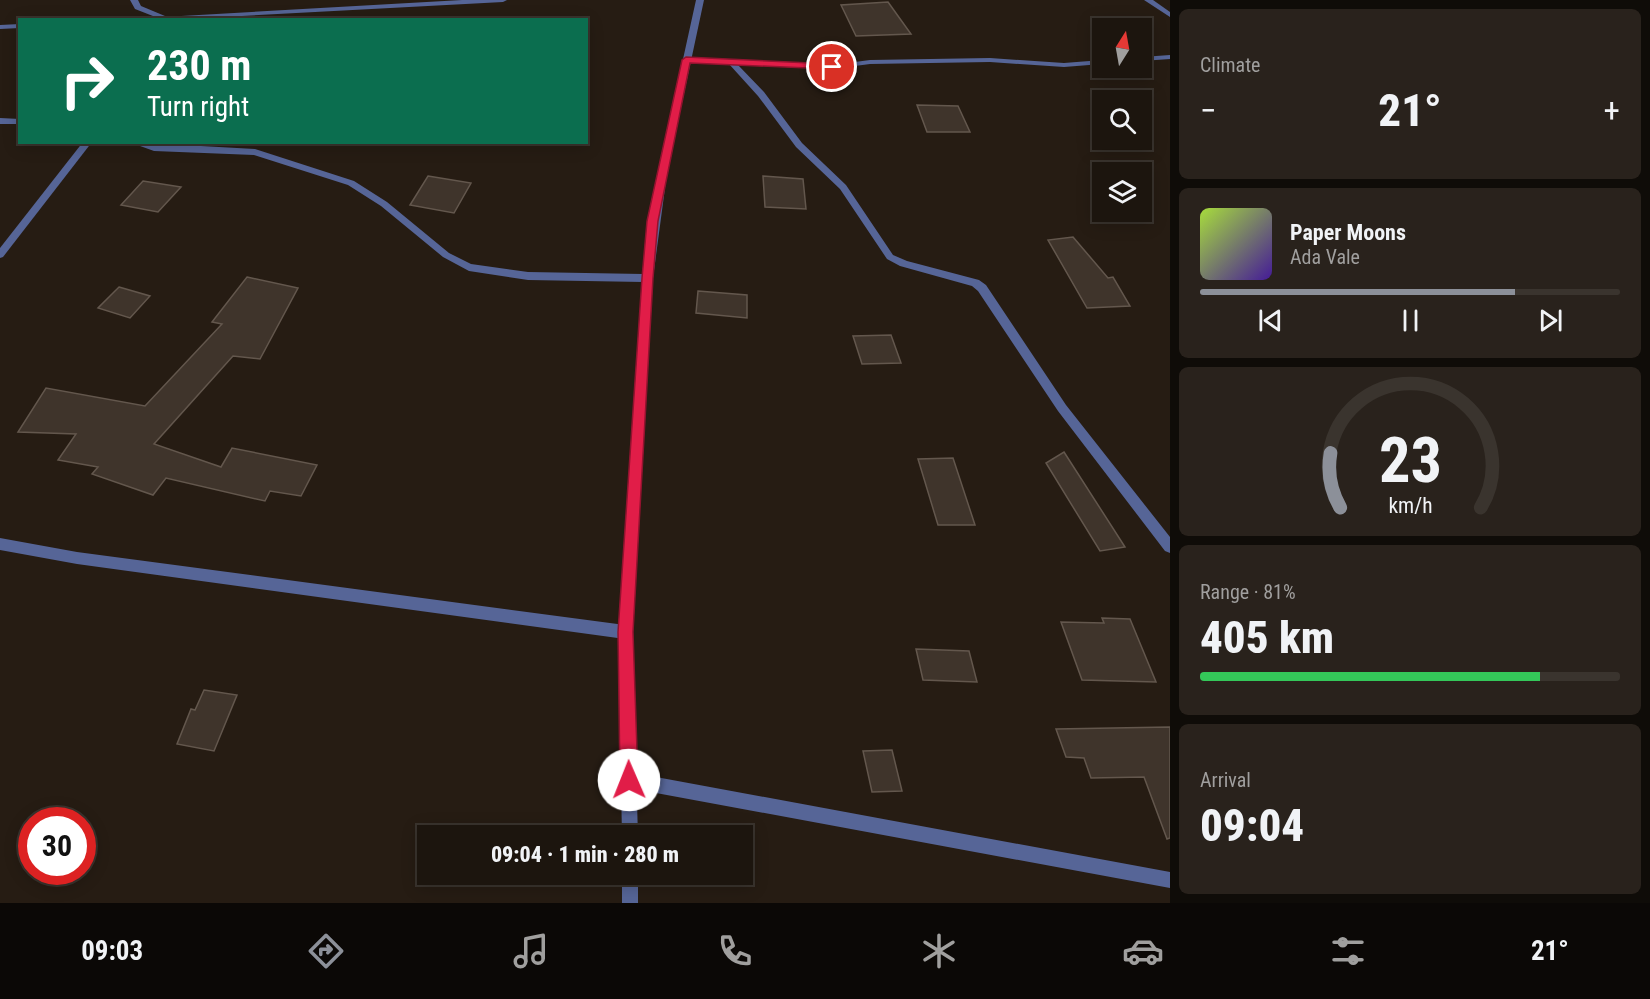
<!DOCTYPE html>
<html lang="en">
<head>
<meta charset="utf-8">
<style>
	body { margin:0; font-family:"Roboto Condensed",sans-serif; background:#29221c; color:#f1f3f6; height:100vh; display:flex; flex-direction:column; font-size:22px; white-space:nowrap }
	* { box-sizing:border-box; margin:0 }
	p { font-size:20px; color:#a09f9e }
	.icon { flex:none; width:33px; height:33px; fill:none; stroke:currentColor; stroke-width:2; stroke-linecap:round; stroke-linejoin:round }
	.map { position:relative; flex:1; overflow:hidden }
	.drawer { display:flex; flex-direction:column; gap:9px; padding:9px; background:#0f0c08; width:480px }
	.drawer>* { flex:none }
	.guide { position:absolute; left:18px; top:18px; width:570px; height:126px; border-radius:0px; box-shadow:0 3px 15px #0003,0 0 0 2px #3a342e; background:#0b6e4f; color:#fff; overflow:hidden }
	.needle { width:39px; rotate:11deg }
	.tools { position:absolute; left:1092px; top:18px; display:grid; gap:12px }
	.tools a { display:grid; place-items:center; width:60px; height:60px; border-radius:0px; background:#1c150e; box-shadow:0 3px 15px #0003,0 0 0 2px #3a342e; font-size:30px }
	.speed { position:absolute; left:18px; top:807px; display:flex; gap:12px; font-size:30px; font-weight:700; text-align:center }
	.speed>* { display:grid; place-content:center; width:78px; height:78px; border-radius:50%; background:#1c150e; box-shadow:0 3px 15px #0003,0 0 0 2px #3a342e; line-height:1 }
	.speed .limit { border:9px solid #d22; background:#fff; color:#111 }
	.pin { position:absolute; display:grid; place-items:center; width:51px; height:51px; color:#fff; margin:-26px; border:3px solid #fff; border-radius:50%; box-shadow:0 2px 6px #0007 }
	.me { position:absolute; width:66px; margin:-33px; rotate:359deg; stroke-linejoin:round; filter:drop-shadow(0 0 4px #0008) }
	.turn { display:flex; align-items:center; gap:21px; height:126px; padding:0 30px; font-size:27px }
	.turn .icon { width:78px; height:78px; stroke-width:2.5 }
	.turn b { display:block; font-size:42px; line-height:51px }
	.big { font-size:45px; font-weight:800; line-height:1.1 }
	.drawer .widget { flex:1; display:flex; flex-direction:column; justify-content:center; gap:9px; min-width:0; padding:0 21px; border-radius:9px; background:#29221c }
	.drawer .dial { align-items:center; gap:0 }
	.dial svg { height:156px; overflow:visible; fill:none; stroke:#3a342e; stroke-width:7; stroke-linecap:round; text-anchor:middle }
	.dial text { fill:#f1f3f6; stroke:none }
	.song { display:flex; align-items:center; gap:18px }
	.cover { width:72px; height:72px; border-radius:9px; background:linear-gradient(135deg,hsl(80 70% 55%),hsl(260 70% 35%)) }
	.played { height:6px; border-radius:3px; background:linear-gradient(90deg,#8c9099 75%,#3a342e 75%) }
	.keys { display:flex; justify-content:space-around; direction:ltr }
	.heat { display:flex; justify-content:space-between; align-items:center; font-size:33px; direction:ltr }
	.charge { height:9px; border-radius:4px; background:linear-gradient(90deg,#34c759 81%,#3a342e 0) }
	.trip { position:absolute; left:417px; top:825px; width:336px; height:60px; border-radius:0px; background:#1c150e; box-shadow:0 3px 15px #0003,0 0 0 2px #3a342e; font-weight:800; line-height:60px; text-align:center }
	.tabs { display:flex; height:96px; justify-content:space-around; align-items:center; background:#0b0806; color:#a09f9e }
	.tabs .icon { width:42px; height:42px }
	.tabs .selected { color:#8c9099 }
	.tabs b { font-size:27px; color:#f1f3f6 }
	main { display:flex; flex:1; min-height:0 }
	.map>svg:first-child { display:block }
	.building { fill:#3f342b; stroke:#63574d; stroke-width:1.5 }
	.lines { fill:none; stroke-linecap:round; stroke-linejoin:round }
	.service { fill:#566597; fill-rule:evenodd }
	.minor { fill:#566597; fill-rule:evenodd }
	.route { fill:#e11d48; stroke:#92132f; stroke-width:1.5 }
</style>
</head>
<body>
<main>
<div class="map">
<svg width="1170" height="903" viewBox="0 0 1170 903">
	<rect width="100%" height="100%" fill="#261c13"/>
	<g class="building">
		<path d="M888,2L911,34L856,36L841,5Z"/>
		<path d="M917,105L958,106L970,132H927Z"/>
		<path d="M428,176L471,183L454,213L410,205Z"/>
		<path d="M763,176L803,179L806,209L765,207Z"/>
		<path d="M143,181L181,187L158,212L121,205Z"/>
		<path d="M1073,237L1108,278L1113,277L1130,306L1087,308L1048,240Z"/>
		<path d="M247,277L298,288L260,359L233,356L154,444L221,467L232,448L317,465L301,496L270,491L265,501L166,478L153,495L92,474L98,467L58,460L76,434L18,432L46,388L145,406L222,324L212,322Z"/>
		<path d="M119,287L150,296L130,318L98,308Z"/>
		<path d="M698,291L747,295V318L696,313Z"/>
		<path d="M891,335L901,363L862,364L853,336Z"/>
		<path d="M1064,452L1125,547L1100,551L1046,463Z"/>
		<path d="M953,458L975,525H938L918,459Z"/>
		<path d="M1102,618L1130,619L1156,682L1082,680L1061,622L1104,623Z"/>
		<path d="M916,649L969,651L977,682L923,680Z"/>
		<path d="M204,690L237,695L214,751L177,744L191,709L195,710Z"/>
		<path d="M1170,727V838L1167,839L1144,777L1091,778L1084,758L1066,757L1056,729Z"/>
		<path d="M892,750L902,791L872,792L863,751Z"/>
	</g>
	<g class="lines">
		<g class="service">
			<path d="M130,0H138L141,6L165,16L158,18L135,9Z"/>
			<path d="M1170,55V59L1142,61V57Z"/>
			<path d="M683,58L832,65L870,60L990,58L1064,63L1102,60V64L1064,67L990,62L870,64L832,69L738,65L764,92L802,143L846,185L893,255L907,261L979,280L986,285L1066,405L1170,537V553L1165,551L1058,411L978,291L972,286L900,266L887,259L840,189L796,147L758,96L729,64L686,62H683Z"/>
			<path d="M0,538L77,552L625,625L630,627L632,632L630,637L625,639L77,564L0,550Z"/>
			<path d="M629,772L1170,872V888L629,788L623,786L621,780L623,774Z"/>
		</g>
		<g class="minor">
			<path d="M462,0H507L503,2L166,20H111Z"/>
			<path d="M696,0H704L667,173L653,278L632,632L638,836H622L618,632L643,282L528,280L469,271L443,257L381,206L348,185L254,155L154,151L129,142L255,149L354,181L387,202L449,253L471,264L528,272L643,274L658,173Z"/>
			<path d="M1144,0H1153L1170,12V17Z"/>
			<path d="M20,24V28L0,29V25Z"/>
			<path d="M0,118L20,119V124H0Z"/>
			<path d="M83,142H92L3,257L0,258V248Z"/>
			<rect x="622" y="874" width="16" height="29"/>
		</g>
	</g>
	<path class="route" d="M686,57L832,64L837,67L832,69L690,63L658,221L653,278L633,632L638,780L636,786L629,789L623,786L620,780L618,632L642,278L647,221L682,60Z"/>
</svg>
<div class="tools">
<a><svg class="needle" viewBox="-14 -14 28 28"><path d="M0-13l5 13h-10z" fill="#e53935"/><path d="M0 13l5-13h-10z" fill="#a09f9e"/></svg></a>
<a><svg class="icon" aria-label="search" viewBox="0 0 24 24"><circle cx="10" cy="10" r="6"/><path d="M15 15l6 6"/></svg></a>
<a><svg class="icon" aria-label="layers" viewBox="0 0 24 24"><path d="M12 4l9 5-9 5-9-5zM3 14l9 5 9-5"/></svg></a>
</div>
<div class="speed"><div class="limit">30</div></div>
<div class="pin" style="left:832px;top:67px;background:#d93025"><svg class="icon" aria-label="arrive" viewBox="0 0 24 24"><path d="M6 21V4h12l-3 4 3 4H6"/></svg></div>
<svg class="me" style="left:629px;top:780px" viewBox="-20 -20 40 40"><circle r="19" fill="#fff"/><path d="M0-13L10 11 0 6-10 11z" fill="#e11d48"/></svg>
<div class="trip">09:04 · 1 min · 280 m</div>
<div class="guide">
<div class="turn"><svg class="icon" aria-label="right" viewBox="0 0 24 24"><path d="M7 20v-9h11M14 6l5 5-5 5"/></svg><div><b>230 m</b>Turn right</div></div>
</div>
</div>
<section class="drawer">
<div class="widget"><p>Climate</p>
<div class="heat"><a>−</a><b class="big">21°</b><a>+</a></div>
</div>
<div class="widget">
<div class="song"><i class="cover"></i><div><b>Paper Moons</b><p>Ada Vale</p></div></div>
<div class="played"></div>
<div class="keys"><svg class="icon" aria-label="previous" viewBox="0 0 24 24"><path d="M18 5L8 12l10 7zM5 5v14"/></svg><svg class="icon" aria-label="pause" viewBox="0 0 24 24"><path d="M8 5v14M16 5v14"/></svg><svg class="icon" aria-label="next" viewBox="0 0 24 24"><path d="M6 5l10 7-10 7zM19 5v14"/></svg></div>
</div>
<div class="widget dial"><svg viewBox="0 0 100 80">
<path d="M14 69A42 42 0 1 1 86 69"/>
<path d="M14 69A42 42 0 0 1 9 41" stroke="#8c9099"/>
<text x="50" y="56" font-size="32" font-weight="700">23</text>
<text x="50" y="72" font-size="11">km/h</text>
</svg></div>
<div class="widget"><p>Range · 81%</p><b class="big">405 km</b><div class="charge"></div></div>
<div class="widget"><p>Arrival</p><b class="big">09:04</b></div>
</section>
</main>
<nav class="tabs">
<b>09:03</b>
<svg class="icon selected" aria-label="directions" viewBox="0 0 24 24"><path d="M12 3l9 9-9 9-9-9zM9 14v-3h6M13 9l2 2-2 2"/></svg>
<svg class="icon" aria-label="music" viewBox="0 0 24 24"><path d="M9 18V5l10-2v13"/><circle cx="6" cy="18" r="3"/><circle cx="16" cy="16" r="3"/></svg>
<svg class="icon" aria-label="phone" viewBox="0 0 24 24"><path d="M5 4h4l2 5-3 2q2 4 5 5l2-3 5 2v4C11 20 4 13 5 4z"/></svg>
<svg class="icon" aria-label="climate" viewBox="0 0 24 24"><path d="M12 3v18M4 7l16 10M4 17L20 7"/></svg>
<svg class="icon" aria-label="car" viewBox="0 0 24 24"><path d="M5 17H2v-5l4-1 3-4h7l3 4 3 1v5h-3M9 17h6M6 11h13"/><circle cx="7" cy="17" r="2"/><circle cx="17" cy="17" r="2"/></svg>
<svg class="icon" aria-label="filters" viewBox="0 0 24 24"><path d="M4 7h16M4 17h16"/><circle cx="9" cy="7" r="2"/><circle cx="15" cy="17" r="2"/></svg>
<b>21°</b>
</nav>
</body>
</html>
